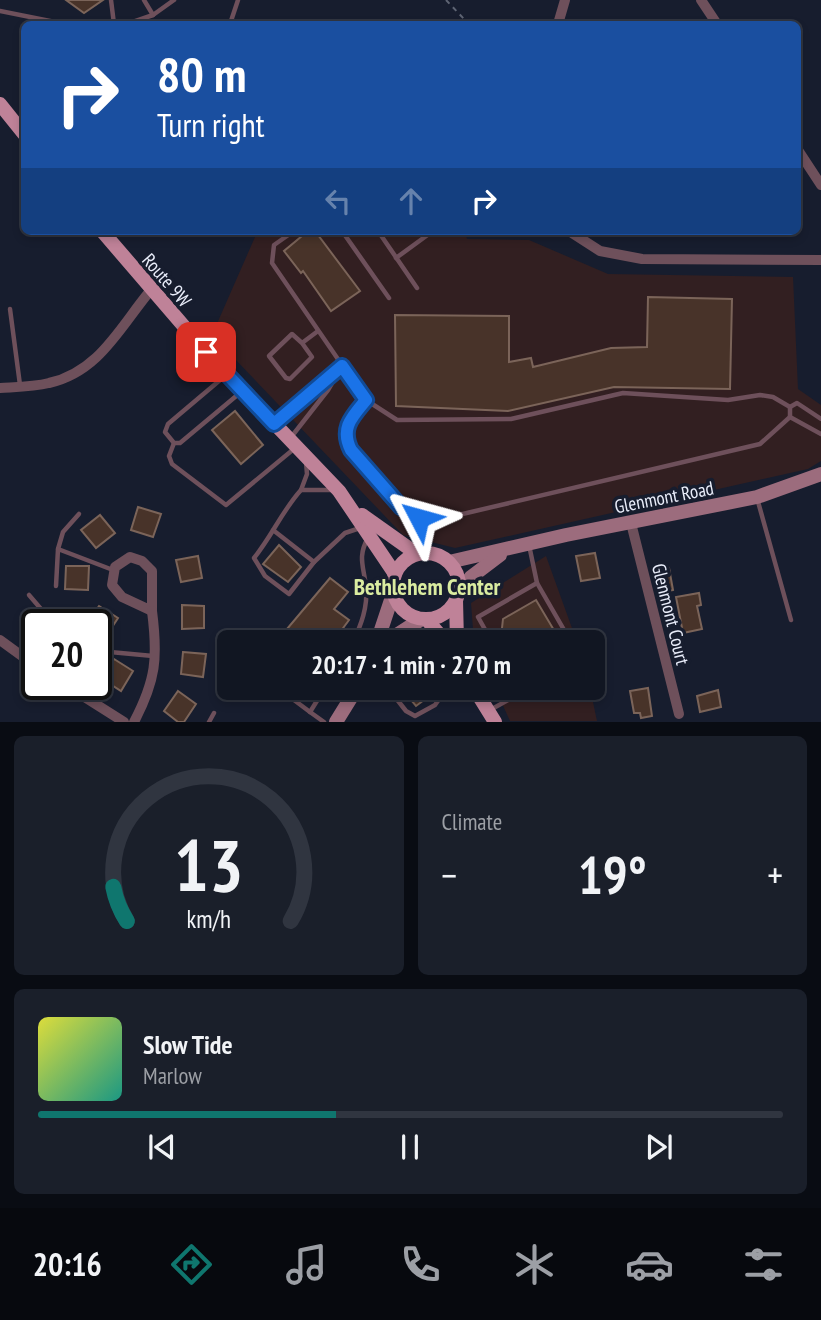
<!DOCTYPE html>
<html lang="en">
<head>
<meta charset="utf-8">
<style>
	body { margin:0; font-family:"PT Sans Narrow",sans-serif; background:#1a1f2a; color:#f1f3f6; height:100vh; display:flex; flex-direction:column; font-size:26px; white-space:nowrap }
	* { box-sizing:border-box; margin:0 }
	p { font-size:23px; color:#9c9fa5 }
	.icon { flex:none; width:38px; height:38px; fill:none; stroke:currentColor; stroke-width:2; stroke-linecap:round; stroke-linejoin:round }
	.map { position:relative; height:722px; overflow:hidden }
	.details { display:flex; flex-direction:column; gap:14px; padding:14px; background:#090c13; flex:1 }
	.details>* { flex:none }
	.hud { position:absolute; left:21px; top:21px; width:780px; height:214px; border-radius:10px; box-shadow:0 4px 10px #0003,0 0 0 2px #303540; background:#1a4fa0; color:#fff; overflow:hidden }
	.speed { position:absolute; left:21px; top:609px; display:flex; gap:14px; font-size:35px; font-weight:700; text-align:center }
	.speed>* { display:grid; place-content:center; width:91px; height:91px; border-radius:50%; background:#111622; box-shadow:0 4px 10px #0003,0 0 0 2px #303540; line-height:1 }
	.speed .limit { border:4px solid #111; border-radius:10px; background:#fff; color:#111 }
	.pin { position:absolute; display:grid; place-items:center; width:60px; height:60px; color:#fff; margin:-30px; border-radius:14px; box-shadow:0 4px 10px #0006 }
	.me { position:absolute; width:77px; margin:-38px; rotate:309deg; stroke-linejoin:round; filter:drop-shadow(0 0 5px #0008) }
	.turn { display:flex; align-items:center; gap:24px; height:147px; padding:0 21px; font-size:32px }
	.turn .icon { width:91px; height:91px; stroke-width:2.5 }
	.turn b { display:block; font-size:49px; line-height:60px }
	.lanes { display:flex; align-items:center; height:66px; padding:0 21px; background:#0003; justify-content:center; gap:35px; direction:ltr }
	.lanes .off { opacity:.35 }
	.big { font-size:52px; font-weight:800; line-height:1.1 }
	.details .widget { flex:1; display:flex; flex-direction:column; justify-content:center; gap:10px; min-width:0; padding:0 24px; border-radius:10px; background:#1a1f2a }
	.details .dial { align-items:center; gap:0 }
	.dial svg { height:182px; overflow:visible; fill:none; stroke:#303540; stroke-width:7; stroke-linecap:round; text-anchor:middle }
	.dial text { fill:#f1f3f6; stroke:none }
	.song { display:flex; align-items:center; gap:21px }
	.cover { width:84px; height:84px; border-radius:10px; background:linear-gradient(135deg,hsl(60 70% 55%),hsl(170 70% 35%)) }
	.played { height:7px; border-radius:4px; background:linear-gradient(90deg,#0f766e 40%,#303540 40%) }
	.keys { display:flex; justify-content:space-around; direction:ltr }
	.heat { display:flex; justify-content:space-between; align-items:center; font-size:38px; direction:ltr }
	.details .tiles { flex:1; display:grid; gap:14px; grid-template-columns:1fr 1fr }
	.widget:last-child { grid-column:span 2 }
	.trip { position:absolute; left:217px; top:630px; width:388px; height:70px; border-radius:10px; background:#111622; box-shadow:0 4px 10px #0003,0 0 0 2px #303540; font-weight:800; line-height:70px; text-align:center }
	.menu { display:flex; height:112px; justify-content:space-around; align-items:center; background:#07090e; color:#9c9fa5 }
	.menu .icon { width:49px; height:49px }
	.menu .selected { color:#0f766e }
	.menu b { font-size:32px; color:#f1f3f6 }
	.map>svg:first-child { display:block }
	.commercial { fill:#321f21 }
	.building { fill:#483329; stroke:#7b6459; stroke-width:2 }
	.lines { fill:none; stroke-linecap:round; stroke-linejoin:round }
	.path { stroke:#5e6473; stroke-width:2; stroke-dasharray:5 5; stroke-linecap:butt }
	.service { stroke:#6e505b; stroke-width:4.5 }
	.minor { stroke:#6e505b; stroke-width:10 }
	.secondary { stroke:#9c6c7d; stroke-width:14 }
	.primary { stroke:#bf8298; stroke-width:14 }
	.route-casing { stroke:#114b97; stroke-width:18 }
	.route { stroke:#1a73e8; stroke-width:12 }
	.labels { text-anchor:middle; stroke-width:7; stroke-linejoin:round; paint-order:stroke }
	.street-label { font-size:19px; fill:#e9edfa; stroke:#171d2e }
	.quarter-label { font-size:23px; font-weight:bold; fill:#daeca0; stroke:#171d2e }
</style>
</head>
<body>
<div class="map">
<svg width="821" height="722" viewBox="0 0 821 722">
	<rect width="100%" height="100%" fill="#171d2e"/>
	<g class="commercial">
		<path d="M263,231H465L467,239L529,240L608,274L793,277L798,389L821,405V461L808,469L455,548L403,535L212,335L255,237Z"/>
		<path d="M546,556L577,642H474L471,603Z"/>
		<path d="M495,688H590L597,721H510Z"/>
	</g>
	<g class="building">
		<path d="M66,0H103L84,13Z"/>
		<path d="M308,231H315L360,291L331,311L303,271L301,273L284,251Z"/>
		<path d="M648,297L732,299L730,389L614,387L508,411L396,406L395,315L509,316V362L531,358L533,367L611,348L647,347Z"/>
		<path d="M235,411L263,445L241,464L212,430Z"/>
		<path d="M138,507L161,514L153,537L131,530Z"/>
		<path d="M100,515L115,533L96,548L81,530Z"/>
		<path d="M279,545L301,567L288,582L263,564Z"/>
		<path d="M595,553L600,578L581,581L576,556Z"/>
		<path d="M198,556L202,578L181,582L176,560Z"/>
		<path d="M66,566H89L88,590L65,589Z"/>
		<path d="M669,568L673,590L660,593L656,571Z"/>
		<path d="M330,578L348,592L334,609L349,620L335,639L329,633L321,642H276Z"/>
		<path d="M699,593L701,605L697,606L702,629L683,633L676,597Z"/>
		<path d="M536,600L561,642H510L502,628L503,619Z"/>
		<path d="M182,605L204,606V628L182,629Z"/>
		<path d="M99,606L118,618L105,638L96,633V625H86Z"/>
		<path d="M183,652L206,654L203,677L181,674Z"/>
		<path d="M114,659L133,671L121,691L101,678Z"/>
		<path d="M401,688H421L428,697L416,706Z"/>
		<path d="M648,688L652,716L641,718L640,713H634L630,691Z"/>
		<path d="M718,690L721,707L700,712L697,696Z"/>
		<path d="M178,691L196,704L184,722H178L164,711Z"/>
	</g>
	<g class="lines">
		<path class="path" d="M446,0L464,19V24"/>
		<g class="service">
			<path d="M111,0L114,24"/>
			<path d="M144,0L153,15"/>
			<path d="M0,11L65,24"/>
			<path d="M127,24L153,15L174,0"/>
			<path d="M230,24L238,0"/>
			<path d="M294,231L274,245L272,263L366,400L397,420L511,419L623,393L728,400L760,395L773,397L790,407L797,403L821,419"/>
			<path d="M342,231L389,298"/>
			<path d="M378,231L417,288"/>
			<path d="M396,258L433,231"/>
			<path d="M10,309L20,385"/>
			<path d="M302,343L312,357L290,379L286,378L269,356L292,334L302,343L318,331"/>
			<path d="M226,375L168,424L165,432L174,443H180L241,392"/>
			<path d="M366,400C352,417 340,428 351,450C376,478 398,516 437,520L760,444L790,417"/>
			<path d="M790,407V417L821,434"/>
			<path d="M276,422L338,368"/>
			<path d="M292,436L328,390L342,366"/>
			<path d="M174,443L169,456L172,464L226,505L295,448"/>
			<path d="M306,462L307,474L301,490H332"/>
			<path d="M757,498L791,620"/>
			<path d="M273,530L314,562L289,594L265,576L254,558C272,536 282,511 301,490"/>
			<path d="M529,545L537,583L571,642"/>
			<path d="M58,549L63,532L79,514"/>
			<path d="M314,562L345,533L360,528"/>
			<path d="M56,586L58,549L113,570"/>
			<path d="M29,595L47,616"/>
			<path d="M39,625L47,616L61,625"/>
			<path d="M353,642C361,625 368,607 366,587C364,567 357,557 368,538"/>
			<path d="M405,642L415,639L422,642"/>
			<path d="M492,642L478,617L537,583"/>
			<path d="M96,646L110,652L153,656"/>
			<path d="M21,656L37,629"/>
			<path d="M278,688L310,712"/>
			<path d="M388,688L406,711L415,716L435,705L447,688"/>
			<path d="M490,710L530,688"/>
			<path d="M209,722L214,713"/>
			<path d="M324,722L310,712L325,688"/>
		</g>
		<g class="minor">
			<path d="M701,0L717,24"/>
			<path d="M558,24L565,0"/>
			<path d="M798,150L821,185"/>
			<path d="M569,231L600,251L642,259L821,260"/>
			<path d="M0,388C16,387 33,387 49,383C99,372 120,327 150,291"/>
			<path d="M631,523L679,714"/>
			<path d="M130,557L142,561L152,571V611L122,597L112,585L115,567Z"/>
			<path d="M0,640L37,667"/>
			<path d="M64,684L124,722"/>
			<path d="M134,722C156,680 158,658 152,611"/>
		</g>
		<g class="secondary">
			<path d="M449,562L566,535L757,497L821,474"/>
			<path d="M458,594L471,577L500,555"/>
			<path d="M377,642L393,594"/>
			<path d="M386,642L420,620"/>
			<path d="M336,722L357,688"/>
		</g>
		<g class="primary">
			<path d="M0,104L24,134"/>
			<path d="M102,231L206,352L339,491L395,574"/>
			<path d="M362,515L417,554"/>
			<circle cx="426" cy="586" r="33"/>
			<path d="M456,600L457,642"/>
			<path d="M427,620L446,642"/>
			<path d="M474,688L495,722"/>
		</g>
	</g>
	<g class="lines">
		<g class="route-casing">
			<path id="route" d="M206,352L274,424L342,366L366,400C352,417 340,428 351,450L401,507L419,518"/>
		</g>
		<use href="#route" class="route"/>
	</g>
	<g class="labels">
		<g class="street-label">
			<text transform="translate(167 280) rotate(49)" y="7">Route 9W</text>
			<text transform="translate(664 497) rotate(-11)" y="7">Glenmont Road</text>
			<text transform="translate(671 614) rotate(76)" y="7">Glenmont Court</text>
		</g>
		<g class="quarter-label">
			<text x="427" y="595">Bethlehem Center</text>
		</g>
	</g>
</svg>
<div class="speed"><div class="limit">20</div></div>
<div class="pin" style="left:206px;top:352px;background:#d93025"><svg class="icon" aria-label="arrive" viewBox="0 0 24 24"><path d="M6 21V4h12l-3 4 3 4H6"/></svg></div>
<svg class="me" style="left:419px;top:518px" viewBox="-20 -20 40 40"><path d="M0-17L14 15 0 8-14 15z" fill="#1a73e8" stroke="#fff" stroke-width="4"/></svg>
<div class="trip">20:17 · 1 min · 270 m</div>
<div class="hud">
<div class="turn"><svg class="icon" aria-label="right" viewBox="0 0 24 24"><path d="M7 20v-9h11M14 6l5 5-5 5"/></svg><div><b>80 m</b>Turn right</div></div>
<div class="lanes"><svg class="icon off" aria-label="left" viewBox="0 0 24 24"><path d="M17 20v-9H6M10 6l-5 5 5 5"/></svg><svg class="icon off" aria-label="ahead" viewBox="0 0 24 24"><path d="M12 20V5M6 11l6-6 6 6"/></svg><svg class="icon" aria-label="right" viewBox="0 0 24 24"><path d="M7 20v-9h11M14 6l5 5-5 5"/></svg></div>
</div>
</div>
<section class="details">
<div class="tiles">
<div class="widget dial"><svg viewBox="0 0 100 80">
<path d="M14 69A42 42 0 1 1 86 69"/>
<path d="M14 69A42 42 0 0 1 8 54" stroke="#0f766e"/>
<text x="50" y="56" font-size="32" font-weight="700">13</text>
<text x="50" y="72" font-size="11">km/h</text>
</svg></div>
<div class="widget"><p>Climate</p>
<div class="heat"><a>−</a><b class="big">19°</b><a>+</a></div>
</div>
<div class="widget">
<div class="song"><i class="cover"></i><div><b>Slow Tide</b><p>Marlow</p></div></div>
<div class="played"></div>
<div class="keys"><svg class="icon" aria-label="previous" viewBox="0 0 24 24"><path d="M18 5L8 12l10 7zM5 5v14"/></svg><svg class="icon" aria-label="pause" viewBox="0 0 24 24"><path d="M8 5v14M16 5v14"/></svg><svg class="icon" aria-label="next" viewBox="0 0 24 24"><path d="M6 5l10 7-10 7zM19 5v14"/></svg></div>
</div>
</div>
</section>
<nav class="menu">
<b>20:16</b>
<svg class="icon selected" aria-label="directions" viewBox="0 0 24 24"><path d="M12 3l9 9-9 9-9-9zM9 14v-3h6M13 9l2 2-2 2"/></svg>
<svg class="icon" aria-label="music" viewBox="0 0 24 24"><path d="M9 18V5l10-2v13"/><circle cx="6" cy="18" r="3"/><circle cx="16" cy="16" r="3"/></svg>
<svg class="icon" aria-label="phone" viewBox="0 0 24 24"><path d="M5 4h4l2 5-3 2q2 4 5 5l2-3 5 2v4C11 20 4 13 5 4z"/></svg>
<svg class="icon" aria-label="climate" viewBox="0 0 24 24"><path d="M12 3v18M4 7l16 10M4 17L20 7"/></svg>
<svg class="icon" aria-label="car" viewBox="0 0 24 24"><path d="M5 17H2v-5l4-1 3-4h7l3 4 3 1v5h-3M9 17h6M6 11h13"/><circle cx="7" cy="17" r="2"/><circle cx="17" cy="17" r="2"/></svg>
<svg class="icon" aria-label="filters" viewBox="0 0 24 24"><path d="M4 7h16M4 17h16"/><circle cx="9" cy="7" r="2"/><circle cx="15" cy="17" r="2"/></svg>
</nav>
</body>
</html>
